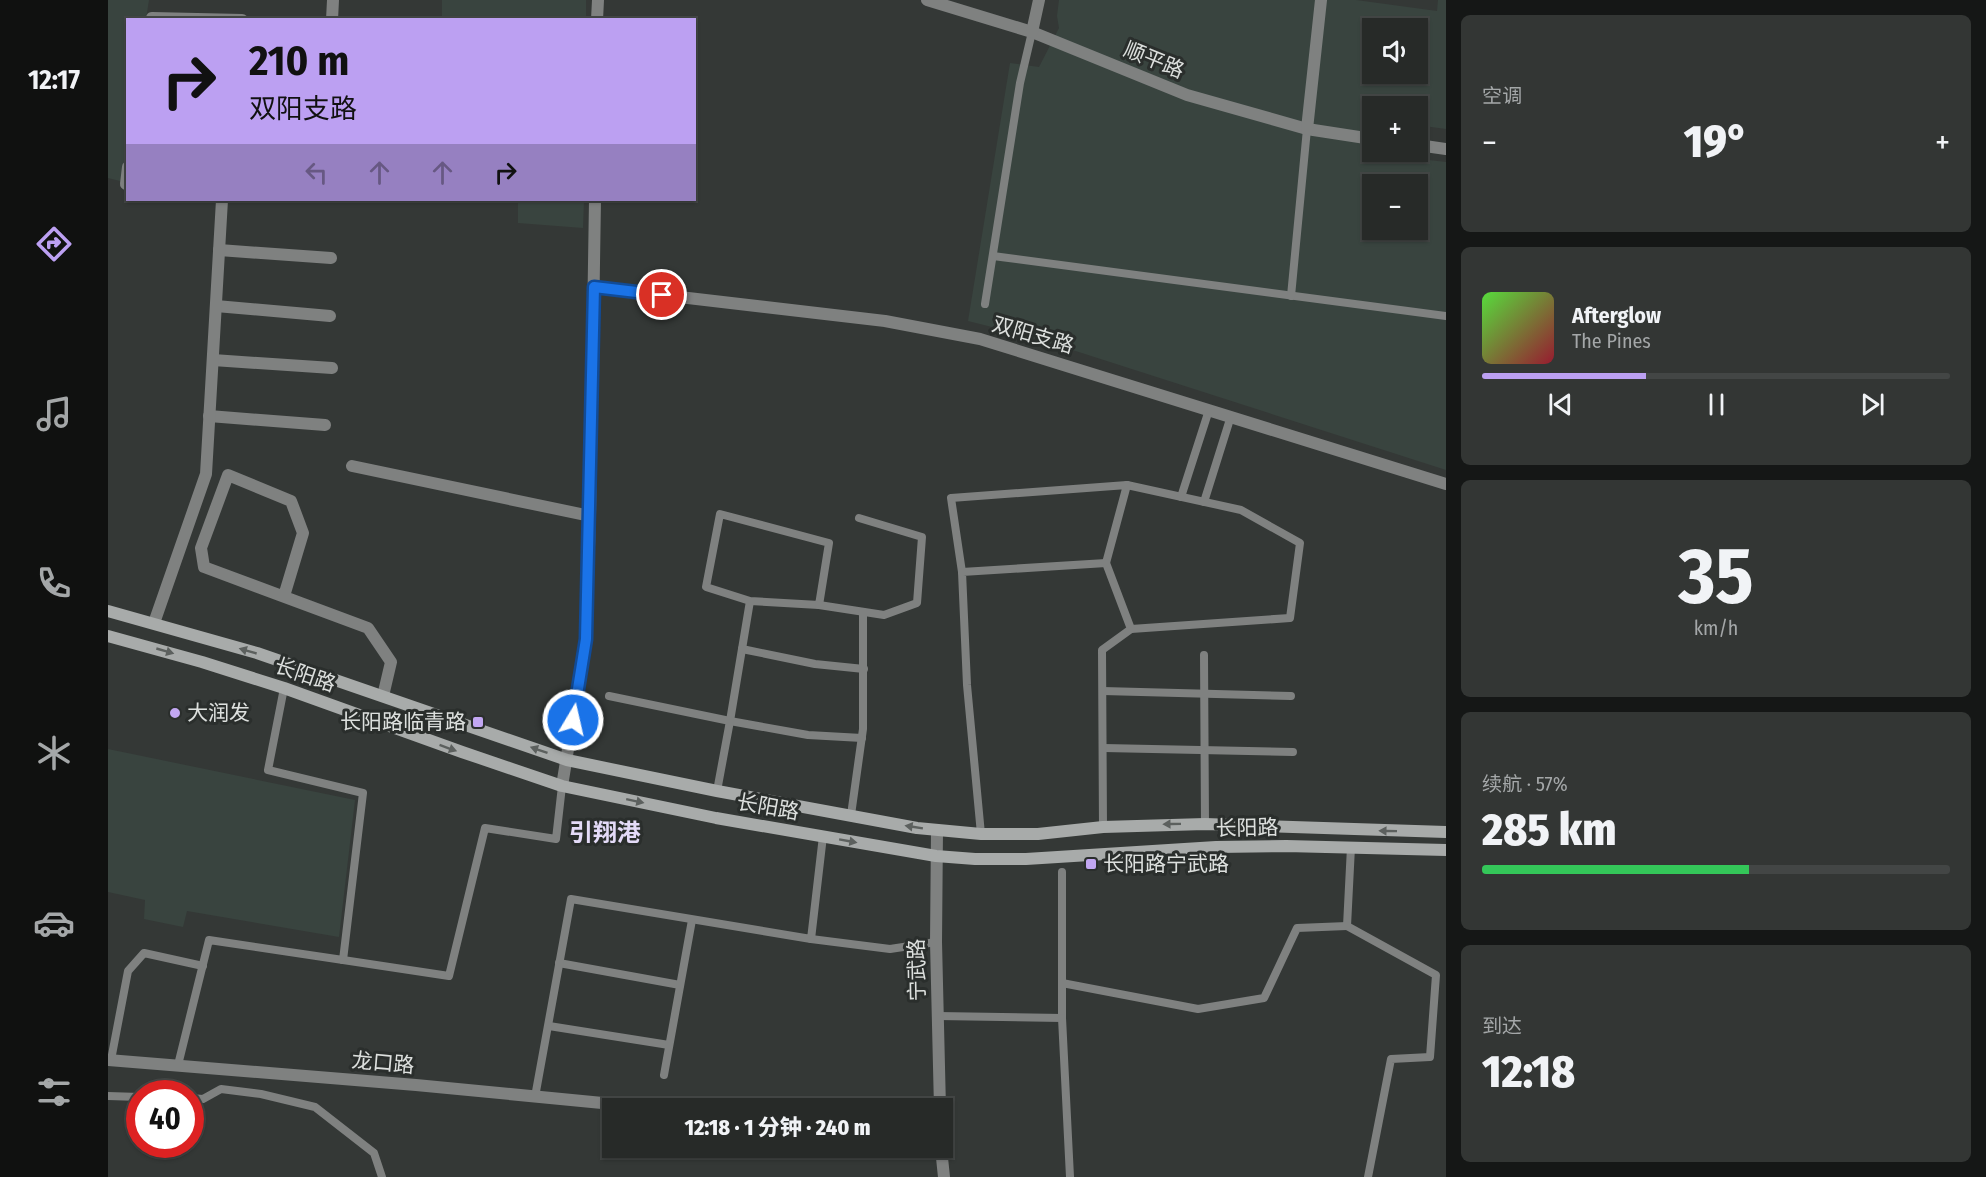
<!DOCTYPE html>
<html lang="zh">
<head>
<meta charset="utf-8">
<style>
	body { margin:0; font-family:"Fira Sans Condensed","Noto Sans SC",sans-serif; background:#333634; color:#f1f3f6; height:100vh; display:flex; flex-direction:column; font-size:22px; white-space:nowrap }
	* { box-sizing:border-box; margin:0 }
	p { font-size:20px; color:#a4a7a8 }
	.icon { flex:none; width:33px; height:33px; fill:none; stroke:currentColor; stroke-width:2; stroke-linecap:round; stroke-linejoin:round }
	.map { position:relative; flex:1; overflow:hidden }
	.panel { display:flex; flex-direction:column; gap:15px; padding:15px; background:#151716; width:540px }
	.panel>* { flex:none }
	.top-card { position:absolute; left:18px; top:18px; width:570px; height:183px; border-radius:0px; box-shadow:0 2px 4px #0004,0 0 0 2px #434645; background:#bca0f2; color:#111; overflow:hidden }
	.fabs { position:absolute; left:1254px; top:18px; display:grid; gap:12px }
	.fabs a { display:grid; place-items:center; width:66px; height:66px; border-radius:0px; background:#272a28; box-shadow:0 2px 4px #0004,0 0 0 2px #434645; font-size:30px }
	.speed { position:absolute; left:18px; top:1080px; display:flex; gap:12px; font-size:30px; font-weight:700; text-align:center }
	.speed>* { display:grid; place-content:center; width:78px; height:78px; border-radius:50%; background:#272a28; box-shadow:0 2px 4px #0004,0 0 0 2px #434645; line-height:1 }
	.speed .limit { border:9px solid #d22; background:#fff; color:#111 }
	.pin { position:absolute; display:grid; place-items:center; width:51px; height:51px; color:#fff; margin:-26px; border:3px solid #fff; border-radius:50%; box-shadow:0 2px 6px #0007 }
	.me { position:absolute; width:66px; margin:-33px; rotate:9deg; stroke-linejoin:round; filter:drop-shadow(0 0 4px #0008) }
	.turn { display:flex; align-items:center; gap:21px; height:126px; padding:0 24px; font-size:27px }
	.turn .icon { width:78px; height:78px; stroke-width:2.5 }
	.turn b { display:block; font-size:42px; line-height:51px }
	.lanes { display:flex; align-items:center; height:57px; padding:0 24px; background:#0003; justify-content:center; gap:30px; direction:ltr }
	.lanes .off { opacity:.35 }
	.big { font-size:45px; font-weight:800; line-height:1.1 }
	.panel .tile { flex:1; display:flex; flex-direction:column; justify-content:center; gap:9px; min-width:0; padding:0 21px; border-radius:9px; background:#333634 }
	.panel .dial { align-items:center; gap:0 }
	.dial b { font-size:78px; line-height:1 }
	.song { display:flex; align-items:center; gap:18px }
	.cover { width:72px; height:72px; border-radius:9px; background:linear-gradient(135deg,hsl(110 70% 55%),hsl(350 70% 35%)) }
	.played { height:6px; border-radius:3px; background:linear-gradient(90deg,#bca0f2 35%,#434645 35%) }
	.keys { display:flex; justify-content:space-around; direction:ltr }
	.heat { display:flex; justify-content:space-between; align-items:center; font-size:33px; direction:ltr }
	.charge { height:9px; border-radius:4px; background:linear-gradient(90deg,#34c759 57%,#434645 0) }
	.trip { position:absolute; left:494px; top:1098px; width:351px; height:60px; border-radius:0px; background:#272a28; box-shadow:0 2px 4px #0004,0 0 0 2px #434645; font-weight:800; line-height:60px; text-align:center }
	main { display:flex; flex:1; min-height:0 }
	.tabs { display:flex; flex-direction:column; width:108px; justify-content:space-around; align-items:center; background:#101110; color:#a4a7a8 }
	.tabs .icon { width:42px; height:42px }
	.tabs .on { color:#bca0f2 }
	.tabs b { font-size:27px; color:#f1f3f6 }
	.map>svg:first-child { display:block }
	.built { fill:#39443f; fill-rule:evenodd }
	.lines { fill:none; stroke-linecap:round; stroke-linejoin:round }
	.service { stroke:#7f8180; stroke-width:8 }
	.minor { stroke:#7f8180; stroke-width:12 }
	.tertiary { stroke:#7f8180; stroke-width:12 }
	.secondary { stroke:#a8abaa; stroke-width:12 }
	.oneway { fill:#5c605e }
	.route-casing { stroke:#114b97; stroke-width:15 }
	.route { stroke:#1a73e8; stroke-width:10 }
	.poi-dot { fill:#c2a7f2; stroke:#2a2e2c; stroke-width:2 }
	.labels { text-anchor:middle; stroke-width:6; stroke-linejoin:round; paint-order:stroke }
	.street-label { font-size:21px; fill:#dde0de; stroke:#2a2e2c }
	.poi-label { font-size:21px; fill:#dde0de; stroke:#2a2e2c; text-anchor:start }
	.quarter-label { font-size:24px; font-weight:bold; fill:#e4dbf8; stroke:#2a2e2c }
</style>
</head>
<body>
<main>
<nav class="tabs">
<b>12:17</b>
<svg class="icon on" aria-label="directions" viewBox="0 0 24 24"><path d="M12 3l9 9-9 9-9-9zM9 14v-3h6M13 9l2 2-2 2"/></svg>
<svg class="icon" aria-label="music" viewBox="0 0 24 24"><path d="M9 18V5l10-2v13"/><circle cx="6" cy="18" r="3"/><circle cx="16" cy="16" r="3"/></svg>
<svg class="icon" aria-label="phone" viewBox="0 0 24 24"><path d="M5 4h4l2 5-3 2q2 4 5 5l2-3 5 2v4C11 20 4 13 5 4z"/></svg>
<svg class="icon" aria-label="climate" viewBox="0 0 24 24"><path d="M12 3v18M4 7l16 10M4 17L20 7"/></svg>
<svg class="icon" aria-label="car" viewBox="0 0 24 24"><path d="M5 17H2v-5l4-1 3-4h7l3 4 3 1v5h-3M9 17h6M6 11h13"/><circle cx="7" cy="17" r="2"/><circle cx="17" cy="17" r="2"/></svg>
<svg class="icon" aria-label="filters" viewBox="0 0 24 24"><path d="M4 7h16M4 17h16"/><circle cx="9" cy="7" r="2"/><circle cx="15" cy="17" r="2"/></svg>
</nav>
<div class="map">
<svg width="1338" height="1177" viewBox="0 0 1338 1177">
	<rect width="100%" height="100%" fill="#343836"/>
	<g class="built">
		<path d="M0,0H41L38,19L20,20L19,155L16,182L0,178Z"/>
		<rect x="334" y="0" width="144" height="19"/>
		<path d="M951,0H1248L1329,11L1330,0H1338V129L1316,126L1312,159L1338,162V470L924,337L860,321L902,63L931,67L951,28L949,16ZM1264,28H1310V74H1264ZM1264,106H1310V152H1264ZM1264,184H1310V230H1264Z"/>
		<path d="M410,200H476L475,228L410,223Z"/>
		<path d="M0,749L247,800L231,937L79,911L75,927L36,919L37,900L0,892Z"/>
	</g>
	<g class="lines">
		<g class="service">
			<path d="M885,256L1338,316"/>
			<path d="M1183,296L1199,129"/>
			<path d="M877,304L912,83L924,32"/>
			<path d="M1019,485L1133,510L1192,543L1182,618L1023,629"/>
			<path d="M1073,497L1101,410"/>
			<path d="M1096,502L1123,416"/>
			<path d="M854,572L843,498L1019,485L998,563"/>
			<path d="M642,601L711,605L721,543L612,514L598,587L642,601L622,721L700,735L754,738"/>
			<path d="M711,605L776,615L809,603L814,537L751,518"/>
			<path d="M634,649L707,664L756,669"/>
			<path d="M1096,655L1097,824"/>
			<path d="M995,691L1183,696"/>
			<path d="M501,696L622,721L609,791"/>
			<path d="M996,748L1185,752"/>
			<path d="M743,815L755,729V612"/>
			<path d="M873,834L859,685L854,572L998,563L1023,629L994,650L995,827"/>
			<path d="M1243,847L1239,926L1328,975L1322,1057L1283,1059L1260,1177"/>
			<path d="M703,939L782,949L828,942"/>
			<path d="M235,960L341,976L377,828L448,839L454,786"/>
			<path d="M451,963L572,985"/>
			<path d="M954,983L1090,1009L1156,998L1189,928L1239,926"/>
			<path d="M830,1016L954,1018V872"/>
			<path d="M954,1018L962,1177"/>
			<path d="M441,1026L561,1045"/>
			<path d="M3,1060L20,971L36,953L95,966"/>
			<path d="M70,1065L101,940L235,960L255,793L160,770L176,688"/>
			<path d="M556,1075L584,920"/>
			<path d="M0,1096L32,1097"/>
			<path d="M427,1097L463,899L703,939L715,836"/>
			<path d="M82,1098L95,1099L113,1089L153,1094L207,1107L266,1153L274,1177"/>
		</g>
		<g class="minor">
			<path d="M819,0L924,32L1079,95L1199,129L1264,139"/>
			<path d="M43,20L44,18L134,20"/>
			<path d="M224,20L225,0"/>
			<path d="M924,32L931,0"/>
			<path d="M1199,129L1213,0"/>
			<path d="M1310,145L1338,149"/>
			<path d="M20,167L18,184H20"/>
			<path d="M111,250L223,258"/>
			<path d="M486,287L777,321L872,339L1338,484"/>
			<path d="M108,306L222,316"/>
			<path d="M105,360L224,368"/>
			<path d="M101,416L217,425"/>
			<path d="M244,466L482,516"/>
			<path d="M176,596L195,533L183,501L120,475L93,548L96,567L260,628L283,662L275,696"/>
			<path d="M46,623L98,474L114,200"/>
			<path d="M829,830L828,942L832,1108"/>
			<path d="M0,1060L308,1085L546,1108"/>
			<path d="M833,1148L836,1177"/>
		</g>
		<g class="tertiary">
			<path d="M489,20L490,0"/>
			<path d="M454,786L478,639L482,516L487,200"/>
		</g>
		<g class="secondary">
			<path d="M0,611L149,653L459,760L609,791L809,828L873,834H930L995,827L1097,824L1338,832"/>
			<path d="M0,636L94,662L176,688L354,752L454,786L608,818L828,856L867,859H918L1108,847L1178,846L1338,850"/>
		</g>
	</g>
	<defs><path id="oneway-solid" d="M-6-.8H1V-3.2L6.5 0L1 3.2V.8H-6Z" transform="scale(1.5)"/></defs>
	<g class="oneway">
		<use href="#oneway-solid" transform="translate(57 651) rotate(16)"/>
		<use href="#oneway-solid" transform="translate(140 651) rotate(-164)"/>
		<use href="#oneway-solid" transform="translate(340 748) rotate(20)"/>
		<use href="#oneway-solid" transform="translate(431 750) rotate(-161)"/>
		<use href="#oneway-solid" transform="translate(527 801) rotate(12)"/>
		<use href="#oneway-solid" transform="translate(1064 824) rotate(179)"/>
		<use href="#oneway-solid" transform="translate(806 827) rotate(-171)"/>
		<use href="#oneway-solid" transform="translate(1280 831) rotate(-179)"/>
		<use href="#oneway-solid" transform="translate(740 841) rotate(10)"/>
	</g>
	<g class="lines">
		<g class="route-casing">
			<path id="route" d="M465,720L478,639L486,287L554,295"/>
		</g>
		<use href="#route" class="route"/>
	</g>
	<g class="poi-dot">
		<circle cx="67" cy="713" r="6"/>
		<rect x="364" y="716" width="12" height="12" rx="3"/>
		<rect x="977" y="858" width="12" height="12" rx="3"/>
	</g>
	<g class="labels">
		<g class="street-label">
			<text transform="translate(1046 60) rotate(22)" y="7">顺平路</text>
			<text transform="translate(925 335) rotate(16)" y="7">双阳支路</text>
			<text transform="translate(197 675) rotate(19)" y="7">长阳路</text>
			<text transform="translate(660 807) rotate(10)" y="7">长阳路</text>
			<text transform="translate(1139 828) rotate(-1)" y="7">长阳路</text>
			<text transform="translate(809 970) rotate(-91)" y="7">宁武路</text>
			<text transform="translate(275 1063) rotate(5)" y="7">龙口路</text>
		</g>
		<g class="poi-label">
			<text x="79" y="720">大润发</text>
			<text x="358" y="729" text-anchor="end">长阳路临青路</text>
			<text x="995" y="871">长阳路宁武路</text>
		</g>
		<g class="quarter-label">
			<text x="497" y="841">引翔港</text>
		</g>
	</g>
</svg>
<div class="fabs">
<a><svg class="icon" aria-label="sound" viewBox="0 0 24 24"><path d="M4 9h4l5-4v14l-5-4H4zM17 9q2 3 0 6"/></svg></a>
<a>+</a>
<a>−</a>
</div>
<div class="speed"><div class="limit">40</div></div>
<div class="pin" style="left:554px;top:295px;background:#d93025"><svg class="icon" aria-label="arrive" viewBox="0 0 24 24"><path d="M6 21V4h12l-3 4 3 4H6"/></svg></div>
<svg class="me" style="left:465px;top:720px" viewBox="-20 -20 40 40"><circle r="17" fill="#1a73e8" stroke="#fff" stroke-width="3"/><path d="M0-11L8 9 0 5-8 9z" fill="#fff"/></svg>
<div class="trip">12:18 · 1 分钟 · 240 m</div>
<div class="top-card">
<div class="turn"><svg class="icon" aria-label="right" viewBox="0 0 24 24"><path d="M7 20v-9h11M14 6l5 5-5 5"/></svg><div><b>210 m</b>双阳支路</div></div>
<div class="lanes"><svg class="icon off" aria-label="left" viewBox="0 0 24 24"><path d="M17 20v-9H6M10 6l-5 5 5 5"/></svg><svg class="icon off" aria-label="ahead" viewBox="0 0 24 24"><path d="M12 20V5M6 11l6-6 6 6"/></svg><svg class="icon off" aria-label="ahead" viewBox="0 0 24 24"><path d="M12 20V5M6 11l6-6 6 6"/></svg><svg class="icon" aria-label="right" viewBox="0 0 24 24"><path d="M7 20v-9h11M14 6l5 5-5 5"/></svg></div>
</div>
</div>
<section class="panel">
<div class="tile"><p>空调</p>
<div class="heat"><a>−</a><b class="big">19°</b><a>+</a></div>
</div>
<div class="tile">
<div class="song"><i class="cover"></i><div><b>Afterglow</b><p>The Pines</p></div></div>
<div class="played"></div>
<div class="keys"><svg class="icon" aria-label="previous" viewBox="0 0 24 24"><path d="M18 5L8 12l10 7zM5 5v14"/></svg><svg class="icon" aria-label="pause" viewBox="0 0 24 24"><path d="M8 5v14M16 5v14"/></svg><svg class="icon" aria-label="next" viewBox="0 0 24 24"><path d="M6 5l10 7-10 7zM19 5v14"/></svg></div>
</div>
<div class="tile dial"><b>35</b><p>km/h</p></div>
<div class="tile"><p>续航 · 57%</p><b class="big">285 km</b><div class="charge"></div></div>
<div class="tile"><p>到达</p><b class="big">12:18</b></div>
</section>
</main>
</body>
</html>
